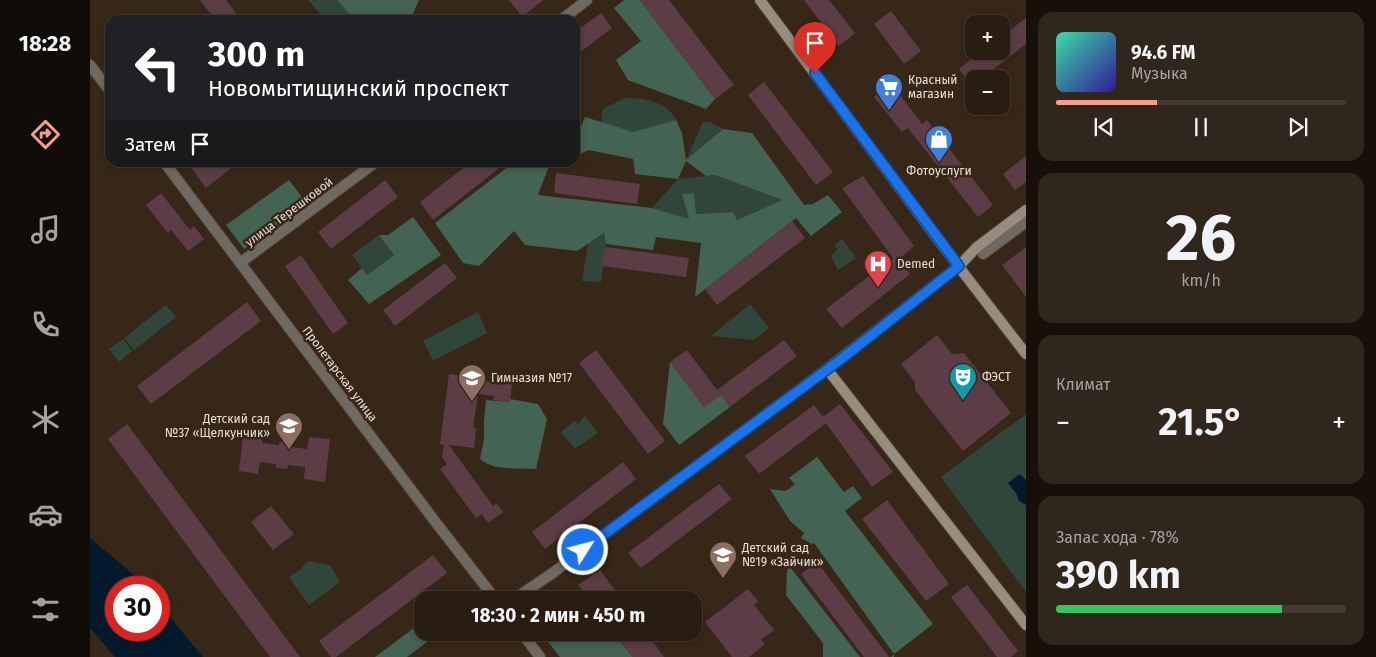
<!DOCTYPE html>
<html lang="ru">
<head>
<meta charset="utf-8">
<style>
	body { margin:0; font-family:"Fira Sans",sans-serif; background:#31261b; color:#f1f3f6; height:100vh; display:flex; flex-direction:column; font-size:19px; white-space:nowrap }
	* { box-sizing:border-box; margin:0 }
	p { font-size:16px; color:#a5a29f }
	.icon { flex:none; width:28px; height:28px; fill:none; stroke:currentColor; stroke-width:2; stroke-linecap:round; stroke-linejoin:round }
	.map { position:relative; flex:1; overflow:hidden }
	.sheet { display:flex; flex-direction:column; gap:12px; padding:12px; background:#17100a; width:350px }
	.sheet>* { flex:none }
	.hud { position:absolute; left:15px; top:15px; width:475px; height:152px; border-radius:15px; box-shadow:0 2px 8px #0003,0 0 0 1px #453b32; background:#202124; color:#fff; overflow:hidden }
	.controls { position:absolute; left:875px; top:15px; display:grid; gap:10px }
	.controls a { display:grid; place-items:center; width:45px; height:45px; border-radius:10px; background:#291d12; box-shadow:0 2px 8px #0003,0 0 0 1px #453b32; font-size:25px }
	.speed { position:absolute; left:15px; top:576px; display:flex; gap:10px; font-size:25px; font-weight:700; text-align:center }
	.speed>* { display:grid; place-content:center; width:65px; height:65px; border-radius:50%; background:#291d12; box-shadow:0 2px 8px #0003,0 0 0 1px #453b32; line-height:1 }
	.speed .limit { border:8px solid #d22; background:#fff; color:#111 }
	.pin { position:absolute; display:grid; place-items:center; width:42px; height:42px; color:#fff; margin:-51px -21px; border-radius:50% 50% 50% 0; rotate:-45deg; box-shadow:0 0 5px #0007 }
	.pin .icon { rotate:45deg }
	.me { position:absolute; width:55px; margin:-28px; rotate:54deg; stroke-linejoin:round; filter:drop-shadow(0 0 4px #0008) }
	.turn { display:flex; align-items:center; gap:18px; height:105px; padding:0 20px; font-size:22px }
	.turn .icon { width:65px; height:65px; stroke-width:2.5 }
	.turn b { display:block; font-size:35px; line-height:42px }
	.then { display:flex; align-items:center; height:48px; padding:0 20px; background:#0003; gap:10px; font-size:19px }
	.big { font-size:38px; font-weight:700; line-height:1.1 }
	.sheet .card { flex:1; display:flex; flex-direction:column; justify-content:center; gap:8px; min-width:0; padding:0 18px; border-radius:15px; background:#31261b }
	.sheet .dial { align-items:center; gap:0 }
	.dial b { font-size:65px; line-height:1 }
	.song { display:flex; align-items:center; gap:15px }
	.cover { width:60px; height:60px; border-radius:8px; background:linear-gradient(135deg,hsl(160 70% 55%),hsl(250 70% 35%)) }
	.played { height:5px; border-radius:2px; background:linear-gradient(90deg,#f49d8c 35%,#453b32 35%) }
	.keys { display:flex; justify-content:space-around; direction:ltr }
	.heat { display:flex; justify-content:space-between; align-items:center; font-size:28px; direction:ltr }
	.charge { height:8px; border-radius:4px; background:linear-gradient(90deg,#34c759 78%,#453b32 0) }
	.trip { position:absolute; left:324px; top:591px; width:288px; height:50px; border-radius:15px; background:#291d12; box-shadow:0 2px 8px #0003,0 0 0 1px #453b32; font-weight:700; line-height:50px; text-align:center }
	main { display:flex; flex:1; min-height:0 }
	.tab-bar { display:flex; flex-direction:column; width:90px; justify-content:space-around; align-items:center; background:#100c07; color:#a5a29f }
	.tab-bar .icon { width:35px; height:35px }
	.tab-bar .current { color:#f49d8c }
	.tab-bar b { font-size:22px; color:#f1f3f6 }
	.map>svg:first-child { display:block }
	.green { fill:#31463b }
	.forest { fill:#436353 }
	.water { fill:#031a2c }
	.building { fill:#5c3d46 }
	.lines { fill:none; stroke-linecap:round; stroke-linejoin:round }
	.street-casing { stroke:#544436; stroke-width:12 }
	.secondary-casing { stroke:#544436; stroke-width:12 }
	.street { stroke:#6f6a61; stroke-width:10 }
	.secondary { stroke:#968d7f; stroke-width:10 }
	.route-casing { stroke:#114b97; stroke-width:12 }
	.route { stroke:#1a73e8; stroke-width:9 }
	.labels { text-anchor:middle; stroke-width:5; stroke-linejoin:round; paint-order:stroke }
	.poi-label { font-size:12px; fill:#eadfd6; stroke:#372718; text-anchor:start }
	.street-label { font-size:12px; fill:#eadfd6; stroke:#372718 }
</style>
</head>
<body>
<main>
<nav class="tab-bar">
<b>18:28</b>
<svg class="icon current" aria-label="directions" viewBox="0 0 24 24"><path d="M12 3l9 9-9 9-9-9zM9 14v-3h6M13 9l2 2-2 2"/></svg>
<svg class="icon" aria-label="music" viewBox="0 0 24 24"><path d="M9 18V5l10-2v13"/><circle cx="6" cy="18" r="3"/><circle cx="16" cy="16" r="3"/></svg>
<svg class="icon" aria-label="phone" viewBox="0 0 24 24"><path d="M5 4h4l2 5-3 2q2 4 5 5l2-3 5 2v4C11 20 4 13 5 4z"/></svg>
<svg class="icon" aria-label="climate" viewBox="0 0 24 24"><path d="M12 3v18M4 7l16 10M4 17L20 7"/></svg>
<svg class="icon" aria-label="car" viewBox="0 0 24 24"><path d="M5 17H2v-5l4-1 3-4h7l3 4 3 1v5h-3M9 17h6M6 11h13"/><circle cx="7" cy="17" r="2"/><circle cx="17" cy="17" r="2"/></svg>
<svg class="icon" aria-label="filters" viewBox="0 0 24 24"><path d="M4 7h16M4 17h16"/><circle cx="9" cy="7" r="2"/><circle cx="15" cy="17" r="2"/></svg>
</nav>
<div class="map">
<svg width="936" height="657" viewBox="0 0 936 657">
	<rect width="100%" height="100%" fill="#372718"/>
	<g class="green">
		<path d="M218,0H247L264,19L262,20H236Z"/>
		<path d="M535,98C555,98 576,101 586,120L543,132L514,128L511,117L513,109Z"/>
		<path d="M613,122H619L633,129L596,160Z"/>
		<path d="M625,175L692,200L647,220L643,212L606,214L604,193L593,194L600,220L562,208L588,179Z"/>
		<path d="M514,232L516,244L511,282L492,281L498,243Z"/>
		<path d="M289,235L304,255L277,275L262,255Z"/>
		<path d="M752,239L766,258L748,270L741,256L747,250L745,244Z"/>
		<path d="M660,304L679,328L664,340L621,336Z"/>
		<path d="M76,305L86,317L44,350L34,338Z"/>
		<path d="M388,312L397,333L343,361L333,341Z"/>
		<path d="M33,339L42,351L29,362L19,349Z"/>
		<path d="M936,414V592L851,477Z"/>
		<path d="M495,416L508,433L485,449L471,432L485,421L488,424Z"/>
		<path d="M218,561L240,565L250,582L219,605L199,577L211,569Z"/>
	</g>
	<g class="forest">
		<path d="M247,0H329L320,20H269L264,19Z"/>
		<path d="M534,0H550L625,99L616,109L538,80L526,60L551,41L524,8Z"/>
		<path d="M495,117L543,132L586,120L592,133L596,160L633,129L662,133L714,205L723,204L738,195L752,212L721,236L706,218L605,297L611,243L566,237L563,250L516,244L514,233L487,251L435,245L424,231L389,266L373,263L345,223L423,163H460L448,195L562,208L599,219L592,194L604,193L606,214L643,212L647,220L692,200L625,175L616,176L596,161L588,179L545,174L543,159L499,150L485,156V141Z"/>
		<path d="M199,180L217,204L154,249L136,225Z"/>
		<path d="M323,217L351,255L279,304L258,280L272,268L277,275L304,255L289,235H298Z"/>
		<path d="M580,362L614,407L631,395L640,407L589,445L573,424Z"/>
		<path d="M420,399L448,404L457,419L446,469C429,468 403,471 390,459L394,439V421L396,400L419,402Z"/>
		<path d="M727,457L754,492L763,486L772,498L755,511L843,624L804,654V657H801L804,654L724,543L722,544L711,538L714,533L700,521L680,489L696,491L705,484L699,478Z"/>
		<path d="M700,567L704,572L770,657H733V643L696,595L697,570Z"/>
		<path d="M332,622V632L349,633L317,657H285Z"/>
		<path d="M451,633H524L543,657H470Z"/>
	</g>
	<g class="water">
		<path d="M930,474L936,480V505L929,501L926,493L918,483Z"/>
		<path d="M0,538L44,575L55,587L26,588V630H69V604L113,657H25L0,628Z"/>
	</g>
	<g class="building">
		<path d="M110,0H136L151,20H125Z"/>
		<path d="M419,0H453L432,17Z"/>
		<path d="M550,0H579L644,85L625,99Z"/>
		<path d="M714,0H739L765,33L749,46Z"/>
		<path d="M801,11L831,51L814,64L784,24Z"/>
		<path d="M511,13L522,28L485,56V32Z"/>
		<path d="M936,18V44L891,79H884V89L869,69L892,51H911V37Z"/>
		<path d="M674,82L743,172L726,185L658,95Z"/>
		<path d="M801,83L832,124L837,120L903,205L888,217L818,128L812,132L784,97Z"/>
		<path d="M936,156V182L925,190L913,174Z"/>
		<path d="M97,162H149L116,188Z"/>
		<path d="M381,162H417L343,220L330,202Z"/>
		<path d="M466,173L550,184L547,204L464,193Z"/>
		<path d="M773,176L824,246L810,258L820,274L752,328L736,309L803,258L752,188Z"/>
		<path d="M295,180L308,197L241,249L228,232Z"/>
		<path d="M71,193L100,230L104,226L114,239L98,251L81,230L78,233L56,205Z"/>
		<path d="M702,221L715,238L627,305L615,289Z"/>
		<path d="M515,247L599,258L596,277L512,266Z"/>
		<path d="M936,247V297L912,265Z"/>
		<path d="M211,255L258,323L243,334L195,266Z"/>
		<path d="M355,263L367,278L305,326L293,310Z"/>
		<path d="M157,302L171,321L61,404L47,386Z"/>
		<path d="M847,335L862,354L874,353L921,413L873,451L825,390V382L811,364Z"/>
		<path d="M694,340L707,356L640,407L631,395L614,407L580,362L597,350L627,390Z"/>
		<path d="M506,350L575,441L558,454L489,363Z"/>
		<path d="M359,374L392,379L391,381L422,384L420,402L403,400L404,396L388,394L383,428L386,429L384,448L359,445L403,506L406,503L413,512L398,523L392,514L386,518L350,469L357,464L352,457L354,445L350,444Z"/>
		<path d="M750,404L803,472L782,487L736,423L669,474L655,456L724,405L733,417Z"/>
		<path d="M37,424L210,657H180L18,439Z"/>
		<path d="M154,429L173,431L172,443L189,445V442L200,443V447L217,449L219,437L240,439L235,482L214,479L215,467L198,465L197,469L186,468V464L170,462L168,474L149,471Z"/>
		<path d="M533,462L546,479L455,549L442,532Z"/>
		<path d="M629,484L642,499L551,568L538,553Z"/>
		<path d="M797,500L859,584L836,601L772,519Z"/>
		<path d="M181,506L204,534L183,550L161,522Z"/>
		<path d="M343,555L357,573L246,657H241L229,641Z"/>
		<path d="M727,562L799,657H774L711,574Z"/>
		<path d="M510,570L532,600H500L488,585Z"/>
		<path d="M877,585L928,651L921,657H907L861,597Z"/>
		<path d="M658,589L668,601L664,605L684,630L671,640L675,644L659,657H642L615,622Z"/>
		<path d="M524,632H556L574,657H543Z"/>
	</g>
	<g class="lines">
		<g class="street-casing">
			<g id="street">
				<path d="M471,20L497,0"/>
				<path d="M0,65L20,91"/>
				<path d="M74,162L347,524L406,600"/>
				<path d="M893,254L936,222"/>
				<path d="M150,263L286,162"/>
				<path d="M409,600L417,597L423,600L464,572L737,369"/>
				<path d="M431,632L450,657"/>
			</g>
		</g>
		<g class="secondary-casing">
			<g id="secondary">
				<path d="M670,0L852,245L936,354"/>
				<path d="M936,210L887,247L869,266L737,369L936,625"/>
			</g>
		</g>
		<use href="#street" class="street"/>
		<use href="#secondary" class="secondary"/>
	</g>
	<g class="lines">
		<g class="route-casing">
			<path id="route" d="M493,550L750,360L869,266L725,73"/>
		</g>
		<use href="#route" class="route"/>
	</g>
	<defs>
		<g id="supermarket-pin" transform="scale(1.4375)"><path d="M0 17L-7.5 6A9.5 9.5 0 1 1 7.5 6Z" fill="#3f7fe0" stroke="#372718"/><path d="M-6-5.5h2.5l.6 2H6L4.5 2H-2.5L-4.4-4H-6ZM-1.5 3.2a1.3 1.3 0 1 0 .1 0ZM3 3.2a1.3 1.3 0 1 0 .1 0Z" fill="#fff"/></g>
		<g id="shop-pin" transform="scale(1.4375)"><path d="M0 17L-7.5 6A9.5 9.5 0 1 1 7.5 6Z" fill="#3f7fe0" stroke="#372718"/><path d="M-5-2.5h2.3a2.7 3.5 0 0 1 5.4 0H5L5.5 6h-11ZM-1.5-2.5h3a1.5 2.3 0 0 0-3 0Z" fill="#fff"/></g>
		<g id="hospital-pin" transform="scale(1.4375)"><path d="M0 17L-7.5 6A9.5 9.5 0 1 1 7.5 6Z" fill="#e0444e" stroke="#372718"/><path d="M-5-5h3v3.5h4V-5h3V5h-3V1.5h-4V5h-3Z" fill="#fff"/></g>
		<g id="theatre-pin" transform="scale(1.4375)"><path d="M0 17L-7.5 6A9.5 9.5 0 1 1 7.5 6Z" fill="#0f9aa8" stroke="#372718"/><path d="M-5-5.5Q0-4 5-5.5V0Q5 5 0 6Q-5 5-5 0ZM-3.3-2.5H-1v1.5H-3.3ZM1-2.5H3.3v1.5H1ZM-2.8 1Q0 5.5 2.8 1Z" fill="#fff"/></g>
		<g id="school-pin" transform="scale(1.4375)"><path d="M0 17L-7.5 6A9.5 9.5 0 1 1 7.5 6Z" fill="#8d6e63" stroke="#372718"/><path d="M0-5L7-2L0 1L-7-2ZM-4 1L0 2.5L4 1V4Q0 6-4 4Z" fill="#fff"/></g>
	</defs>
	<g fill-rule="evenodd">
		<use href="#supermarket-pin" x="799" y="87"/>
		<use href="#shop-pin" x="849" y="139"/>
		<use href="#hospital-pin" x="788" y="264"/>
		<use href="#theatre-pin" x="873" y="377"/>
		<use href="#school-pin" x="382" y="378"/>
		<use href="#school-pin" x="199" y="426"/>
		<use href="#school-pin" x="633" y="555"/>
	</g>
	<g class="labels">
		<g class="poi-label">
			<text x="818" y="84">Красный<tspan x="818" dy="14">магазин</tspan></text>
			<text x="849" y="175" text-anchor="middle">Фотоуслуги</text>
			<text x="807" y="268">Demed</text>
			<text x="892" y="381">ФЭСТ</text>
			<text x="401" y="382">Гимназия №17</text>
			<text x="180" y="423" text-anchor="end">Детский сад<tspan x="180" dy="14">№37 «Щелкунчик»</tspan></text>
			<text x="652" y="552">Детский сад<tspan x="652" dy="14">№19 «Зайчик»</tspan></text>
		</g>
		<g class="street-label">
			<text transform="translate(199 212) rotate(-37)" y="4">улица Терешковой</text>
			<text transform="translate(250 374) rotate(53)" y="4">Пролетарская улица</text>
		</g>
	</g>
</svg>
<div class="controls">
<a>+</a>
<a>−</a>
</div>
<div class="speed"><div class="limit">30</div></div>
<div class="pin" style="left:725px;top:73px;background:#d93025"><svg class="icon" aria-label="arrive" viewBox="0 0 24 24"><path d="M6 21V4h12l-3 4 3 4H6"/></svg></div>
<svg class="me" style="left:493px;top:550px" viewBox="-20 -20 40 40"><circle r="17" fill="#1a73e8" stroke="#fff" stroke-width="3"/><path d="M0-11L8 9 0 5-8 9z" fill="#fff"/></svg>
<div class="trip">18:30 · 2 мин · 450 m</div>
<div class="hud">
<div class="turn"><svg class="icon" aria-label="left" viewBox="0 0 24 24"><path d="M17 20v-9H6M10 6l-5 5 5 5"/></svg><div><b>300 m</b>Новомытищинский проспект</div></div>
<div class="then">Затем<svg class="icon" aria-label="arrive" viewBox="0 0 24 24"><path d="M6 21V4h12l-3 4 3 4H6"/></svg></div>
</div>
</div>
<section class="sheet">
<div class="card">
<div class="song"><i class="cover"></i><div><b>94.6 FM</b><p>Музыка</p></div></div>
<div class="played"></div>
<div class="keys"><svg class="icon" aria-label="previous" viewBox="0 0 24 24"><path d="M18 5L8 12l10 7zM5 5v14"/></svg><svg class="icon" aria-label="pause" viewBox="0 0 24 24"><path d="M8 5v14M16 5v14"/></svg><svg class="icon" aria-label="next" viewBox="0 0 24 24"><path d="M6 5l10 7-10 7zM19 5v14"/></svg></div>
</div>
<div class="card dial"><b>26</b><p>km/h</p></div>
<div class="card"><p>Климат</p>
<div class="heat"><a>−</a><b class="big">21.5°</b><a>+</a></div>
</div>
<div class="card"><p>Запас хода · 78%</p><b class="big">390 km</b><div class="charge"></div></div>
</section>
</main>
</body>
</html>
